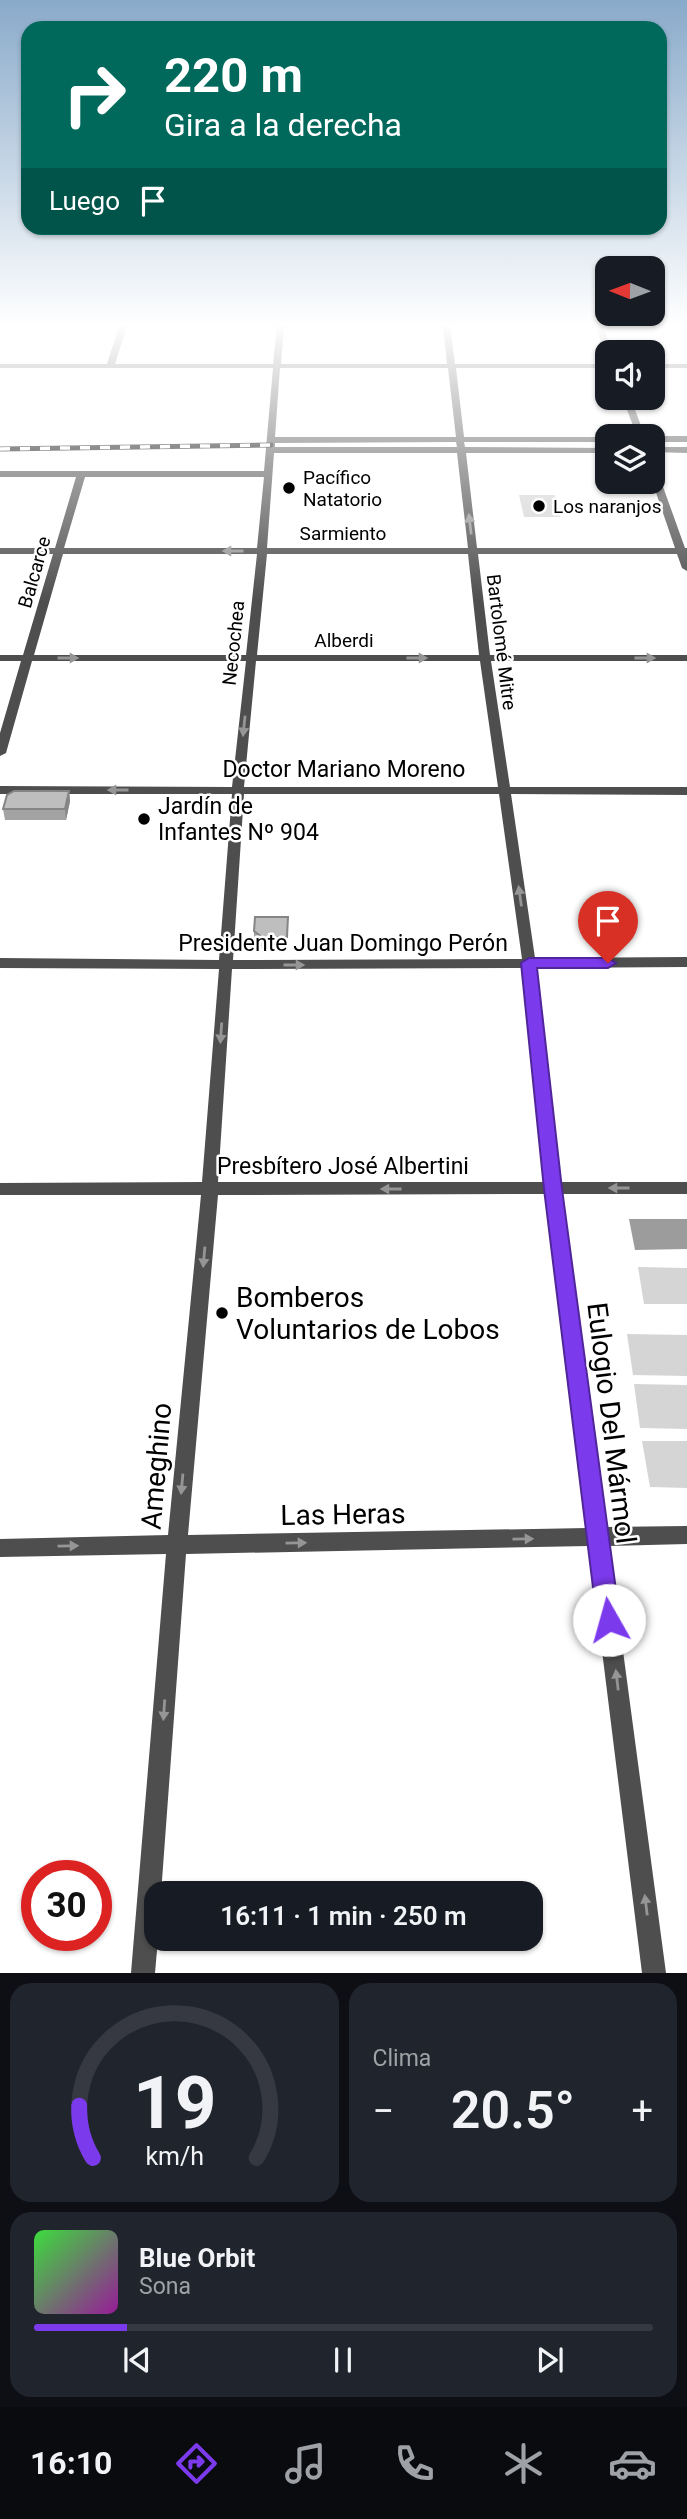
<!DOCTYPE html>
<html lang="es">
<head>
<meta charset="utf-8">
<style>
	body { margin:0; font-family:Roboto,sans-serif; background:#20242c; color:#f1f3f6; height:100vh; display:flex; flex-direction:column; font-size:26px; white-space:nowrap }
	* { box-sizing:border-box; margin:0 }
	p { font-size:23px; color:#9ea1a6 }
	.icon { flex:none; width:38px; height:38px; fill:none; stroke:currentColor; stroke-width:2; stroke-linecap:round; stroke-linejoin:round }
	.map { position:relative; height:1973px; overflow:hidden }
	.sheet { display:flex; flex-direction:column; gap:10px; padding:10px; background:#0d0f14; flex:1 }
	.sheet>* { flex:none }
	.hud { position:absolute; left:21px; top:21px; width:646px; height:214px; border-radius:21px; box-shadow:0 2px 5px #0004; background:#00695c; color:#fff; overflow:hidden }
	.needle { width:46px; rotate:271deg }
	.controls { position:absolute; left:595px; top:256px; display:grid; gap:14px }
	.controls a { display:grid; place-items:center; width:70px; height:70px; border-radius:14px; background:#171b24; box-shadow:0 2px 5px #0004; font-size:35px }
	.speed { position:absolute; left:21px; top:1860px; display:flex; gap:14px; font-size:35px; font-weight:700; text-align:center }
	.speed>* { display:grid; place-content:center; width:91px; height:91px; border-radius:50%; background:#171b24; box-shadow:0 2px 5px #0004; line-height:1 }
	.speed .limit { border:10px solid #d22; background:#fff; color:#111 }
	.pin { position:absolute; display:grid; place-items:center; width:60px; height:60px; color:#fff; margin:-72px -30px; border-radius:50% 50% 50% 0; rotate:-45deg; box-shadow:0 0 7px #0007 }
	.pin .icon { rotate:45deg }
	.me { position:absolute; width:77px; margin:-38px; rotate:353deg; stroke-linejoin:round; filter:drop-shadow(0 0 5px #0008) }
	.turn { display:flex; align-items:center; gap:24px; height:147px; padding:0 28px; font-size:32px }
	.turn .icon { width:91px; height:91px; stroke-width:2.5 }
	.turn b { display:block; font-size:49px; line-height:60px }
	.then { display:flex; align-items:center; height:66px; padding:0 28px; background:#0003; gap:14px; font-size:26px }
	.big { font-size:52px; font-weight:600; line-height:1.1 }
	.sheet .tile { flex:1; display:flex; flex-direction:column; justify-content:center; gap:10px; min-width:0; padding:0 24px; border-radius:21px; background:#20242c }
	.sheet .dial { align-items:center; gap:0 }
	.dial svg { height:182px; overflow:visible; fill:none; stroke:#363941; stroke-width:7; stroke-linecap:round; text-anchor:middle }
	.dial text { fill:#f1f3f6; stroke:none }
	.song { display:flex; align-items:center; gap:21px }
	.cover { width:84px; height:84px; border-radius:10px; background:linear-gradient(135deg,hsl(120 70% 55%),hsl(300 70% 35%)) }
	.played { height:7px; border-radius:4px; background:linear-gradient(90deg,#7c3aed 15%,#363941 15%) }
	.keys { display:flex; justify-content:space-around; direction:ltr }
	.heat { display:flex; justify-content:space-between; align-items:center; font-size:38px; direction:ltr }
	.sheet .tiles { flex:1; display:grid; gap:10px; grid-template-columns:1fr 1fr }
	.tile:last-child { grid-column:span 2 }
	.trip { position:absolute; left:144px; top:1881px; width:399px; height:70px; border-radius:21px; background:#171b24; box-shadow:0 2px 5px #0004; font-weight:600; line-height:70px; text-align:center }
	.menu { display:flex; height:112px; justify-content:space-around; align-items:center; background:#090b0e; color:#9ea1a6 }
	.menu .icon { width:49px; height:49px }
	.menu .active { color:#7c3aed }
	.menu b { font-size:32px; color:#f1f3f6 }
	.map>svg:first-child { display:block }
	.green { fill:#d5d5d5 }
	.water { fill:#9c9c9c }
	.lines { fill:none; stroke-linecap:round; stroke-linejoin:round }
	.minor { fill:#4e4e4e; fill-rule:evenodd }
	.rail-casing { stroke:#000; stroke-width:5 }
	.rail { stroke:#fff; stroke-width:3.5; stroke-dasharray:10; stroke-linecap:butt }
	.wall { fill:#a3a3a3 }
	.shaded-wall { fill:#858585 }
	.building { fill:#bebebe; stroke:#858585; stroke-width:2 }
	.oneway { fill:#959595 }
	.route { fill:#7c3aed; stroke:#51269a; stroke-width:2 }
	.poi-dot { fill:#000; stroke:#fff; stroke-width:2.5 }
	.labels { text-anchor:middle; stroke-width:5; stroke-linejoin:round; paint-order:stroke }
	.far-poi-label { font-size:19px; fill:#000; stroke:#fff; text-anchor:start }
	.far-street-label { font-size:19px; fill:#000; stroke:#fff }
	.street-label { font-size:23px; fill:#000; stroke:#fff }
	.poi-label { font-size:23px; fill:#000; stroke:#fff; text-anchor:start }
	.near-poi-label { font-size:28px; fill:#000; stroke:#fff; text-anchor:start }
	.near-street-label { font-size:28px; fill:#000; stroke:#fff }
</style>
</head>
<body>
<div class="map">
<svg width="687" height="1973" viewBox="0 0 687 1973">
	<rect width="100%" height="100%" fill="#fff"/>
	<g class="green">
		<path d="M519,495H555L560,517H524Z"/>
		<path d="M638,1267L687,1268V1304H644Z"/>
		<path d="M627,1334L687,1335V1376L633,1375Z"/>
		<path d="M634,1384L687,1385V1429L640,1428Z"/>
		<path d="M642,1441H687V1488L650,1487Z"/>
	</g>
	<path class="water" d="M629,1219H687V1249L635,1250Z"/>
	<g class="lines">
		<g class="minor">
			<path d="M119,326H127L115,364H273L277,326H284L281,364H447L443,326H450L455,364H607V368H456L464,437H607V442H464L465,447L607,448V453H466L477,548H675L652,481L653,467L657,470L685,548H687V571L682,568L677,554H478L490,655H687V661H491L510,787H687V795L511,794L535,958L687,957V967L536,968L560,1182H687V1194H562L606,1527L687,1526V1544L609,1546L666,1973H642L589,1546L186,1554L161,1894H156V1939H158L155,1973H131L166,1554L0,1557V1539L168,1535L201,1195H0V1183L202,1182L219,969L0,968V958L219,960L232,794H0V786L232,787L246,661H32L6,753L0,756V733L21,661H0V655H23L53,554H0V548H55L76,477H0V471H264L273,368H0V364H107ZM280,368H448L456,437H275ZM456,442L457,447H275V443ZM274,453H457L468,548H267ZM85,477H264L257,548H64ZM63,554H257L246,655H34ZM267,554H468L479,655H257ZM256,661H480L498,787H244ZM244,794H499L522,959L233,960ZM523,968L544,1182H218L232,969ZM546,1194L587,1528L188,1535L218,1195Z"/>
			<path d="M596,326H603L612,352H607V354L604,352Z"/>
			<rect x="653" y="364" width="34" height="4"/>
			<path d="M622,397H630L645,436H637Z"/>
			<rect x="653" y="436" width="34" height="6"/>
			<path d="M687,447V453L653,452V447Z"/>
		</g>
		<g class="rail-casing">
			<path id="rail" d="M0,449L271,445"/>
		</g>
		<use href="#rail" class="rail"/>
	</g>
	<g class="wall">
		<path d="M69,791L70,801L66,820H5L3,809Z"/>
		<path d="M288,917L287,948H262L254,942V931Z"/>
	</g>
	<path class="shaded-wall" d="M69,791L70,801L66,820L65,809Z"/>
	<g class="building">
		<path d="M14,791H69L65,809H3L7,795Z"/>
		<path d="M255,917H288L287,937H262L254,931Z"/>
	</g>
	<defs><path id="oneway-solid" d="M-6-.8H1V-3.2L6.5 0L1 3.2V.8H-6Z" transform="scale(1.75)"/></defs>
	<g class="oneway">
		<use href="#oneway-solid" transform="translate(470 524) rotate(-97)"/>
		<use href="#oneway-solid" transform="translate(233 551) rotate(-180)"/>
		<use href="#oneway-solid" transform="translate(68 658)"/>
		<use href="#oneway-solid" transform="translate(417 658)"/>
		<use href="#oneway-solid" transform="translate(645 658)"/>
		<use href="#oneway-solid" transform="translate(244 726) rotate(96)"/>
		<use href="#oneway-solid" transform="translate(118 790) rotate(180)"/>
		<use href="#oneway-solid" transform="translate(520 896) rotate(-98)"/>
		<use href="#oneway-solid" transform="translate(294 965)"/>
		<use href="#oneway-solid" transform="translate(221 1033) rotate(94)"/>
		<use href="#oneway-solid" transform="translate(619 1188) rotate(180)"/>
		<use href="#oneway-solid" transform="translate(391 1189) rotate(180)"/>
		<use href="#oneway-solid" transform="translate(204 1257) rotate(95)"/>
		<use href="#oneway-solid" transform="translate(182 1484) rotate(95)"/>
		<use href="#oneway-solid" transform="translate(523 1539) rotate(-1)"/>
		<use href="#oneway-solid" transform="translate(296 1543) rotate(-1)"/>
		<use href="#oneway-solid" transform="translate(68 1546) rotate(-1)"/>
		<use href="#oneway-solid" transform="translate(617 1680) rotate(-97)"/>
		<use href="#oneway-solid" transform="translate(164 1710) rotate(94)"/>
		<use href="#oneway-solid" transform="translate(646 1905) rotate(-97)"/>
	</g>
	<linearGradient id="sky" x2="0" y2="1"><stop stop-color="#89aaca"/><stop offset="0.54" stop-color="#fff"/><stop offset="1" stop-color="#fff" stop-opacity="0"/></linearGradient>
	<rect width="687" height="602" fill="url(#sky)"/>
	<path class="route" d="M529,958H608L616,963L608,968H537L562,1189L620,1620L617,1628L609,1631L601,1628L597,1620L544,1189L521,963Z"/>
	<g class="poi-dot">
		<circle cx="289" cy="488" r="7"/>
		<circle cx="539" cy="506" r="7"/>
		<circle cx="144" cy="819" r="7"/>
		<circle cx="222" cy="1313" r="7"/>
	</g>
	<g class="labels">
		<g class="far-poi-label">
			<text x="303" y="484">Pacífico<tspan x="303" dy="22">Natatorio</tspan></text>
			<text x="553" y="513">Los naranjos</text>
		</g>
		<g class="far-street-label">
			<text x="343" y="540">Sarmiento</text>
			<text transform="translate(34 572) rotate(-74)" y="7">Balcarce</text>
			<text x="344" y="647">Alberdi</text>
			<text transform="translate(502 642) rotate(83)" y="7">Bartolomé Mitre</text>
			<text transform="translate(233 643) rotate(-84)" y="7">Necochea</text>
		</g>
		<g class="street-label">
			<text x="344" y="777">Doctor Mariano Moreno</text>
			<text x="343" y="951">Presidente Juan Domingo Perón</text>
			<text x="343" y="1174">Presbítero José Albertini</text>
		</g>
		<g class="poi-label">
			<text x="158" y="814">Jardín de<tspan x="158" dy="26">Infantes Nº 904</tspan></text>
		</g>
		<g class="near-poi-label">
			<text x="236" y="1307">Bomberos<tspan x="236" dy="32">Voluntarios de Lobos</tspan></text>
		</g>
		<g class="near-street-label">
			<text transform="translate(612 1423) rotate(83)" y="10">Eulogio Del Mármol</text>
			<text transform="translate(156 1466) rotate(-85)" y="10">Ameghino</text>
			<text transform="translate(343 1514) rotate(-1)" y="10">Las Heras</text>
		</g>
	</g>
</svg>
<div class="controls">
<a><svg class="needle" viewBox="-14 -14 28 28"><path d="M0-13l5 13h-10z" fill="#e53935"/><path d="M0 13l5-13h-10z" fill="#9ea1a6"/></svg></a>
<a><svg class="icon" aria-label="sound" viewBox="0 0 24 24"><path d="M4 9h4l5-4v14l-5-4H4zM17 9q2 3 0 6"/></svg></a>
<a><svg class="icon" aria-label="layers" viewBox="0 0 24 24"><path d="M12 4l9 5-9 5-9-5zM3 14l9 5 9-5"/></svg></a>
</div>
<div class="speed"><div class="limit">30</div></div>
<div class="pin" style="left:608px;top:963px;background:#d93025"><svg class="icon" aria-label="arrive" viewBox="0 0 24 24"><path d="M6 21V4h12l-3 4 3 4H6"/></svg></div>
<svg class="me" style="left:609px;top:1620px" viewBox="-20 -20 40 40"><circle r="19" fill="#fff"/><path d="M0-13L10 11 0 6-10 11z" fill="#7c3aed"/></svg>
<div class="trip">16:11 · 1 min · 250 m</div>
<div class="hud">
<div class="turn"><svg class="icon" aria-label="right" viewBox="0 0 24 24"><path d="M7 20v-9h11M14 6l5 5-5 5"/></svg><div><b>220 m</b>Gira a la derecha</div></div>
<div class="then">Luego<svg class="icon" aria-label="arrive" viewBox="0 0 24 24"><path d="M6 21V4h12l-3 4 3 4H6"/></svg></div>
</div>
</div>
<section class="sheet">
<div class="tiles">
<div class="tile dial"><svg viewBox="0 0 100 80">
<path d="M14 69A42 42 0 1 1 86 69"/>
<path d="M14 69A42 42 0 0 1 8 46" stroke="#7c3aed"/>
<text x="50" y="56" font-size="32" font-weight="700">19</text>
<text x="50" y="72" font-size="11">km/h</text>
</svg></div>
<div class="tile"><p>Clima</p>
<div class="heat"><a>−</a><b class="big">20.5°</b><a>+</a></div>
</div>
<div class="tile">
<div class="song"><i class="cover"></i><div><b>Blue Orbit</b><p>Sona</p></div></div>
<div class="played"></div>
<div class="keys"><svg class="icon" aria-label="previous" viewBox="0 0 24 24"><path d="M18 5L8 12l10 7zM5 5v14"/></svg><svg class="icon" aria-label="pause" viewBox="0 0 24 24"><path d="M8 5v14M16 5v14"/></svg><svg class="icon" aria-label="next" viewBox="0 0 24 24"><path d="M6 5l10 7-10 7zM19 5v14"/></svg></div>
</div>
</div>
</section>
<nav class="menu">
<b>16:10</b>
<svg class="icon active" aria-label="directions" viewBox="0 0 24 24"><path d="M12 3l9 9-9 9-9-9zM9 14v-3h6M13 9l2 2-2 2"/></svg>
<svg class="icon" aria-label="music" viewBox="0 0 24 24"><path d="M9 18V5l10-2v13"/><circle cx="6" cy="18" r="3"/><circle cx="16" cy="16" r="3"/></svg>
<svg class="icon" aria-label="phone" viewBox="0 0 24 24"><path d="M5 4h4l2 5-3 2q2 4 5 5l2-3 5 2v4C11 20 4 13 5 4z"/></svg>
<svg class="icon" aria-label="climate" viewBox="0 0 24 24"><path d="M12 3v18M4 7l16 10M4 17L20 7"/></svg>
<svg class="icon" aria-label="car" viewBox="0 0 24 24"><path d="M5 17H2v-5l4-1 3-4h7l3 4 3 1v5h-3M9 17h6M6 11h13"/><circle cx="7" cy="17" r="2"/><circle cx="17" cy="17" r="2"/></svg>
</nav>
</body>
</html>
